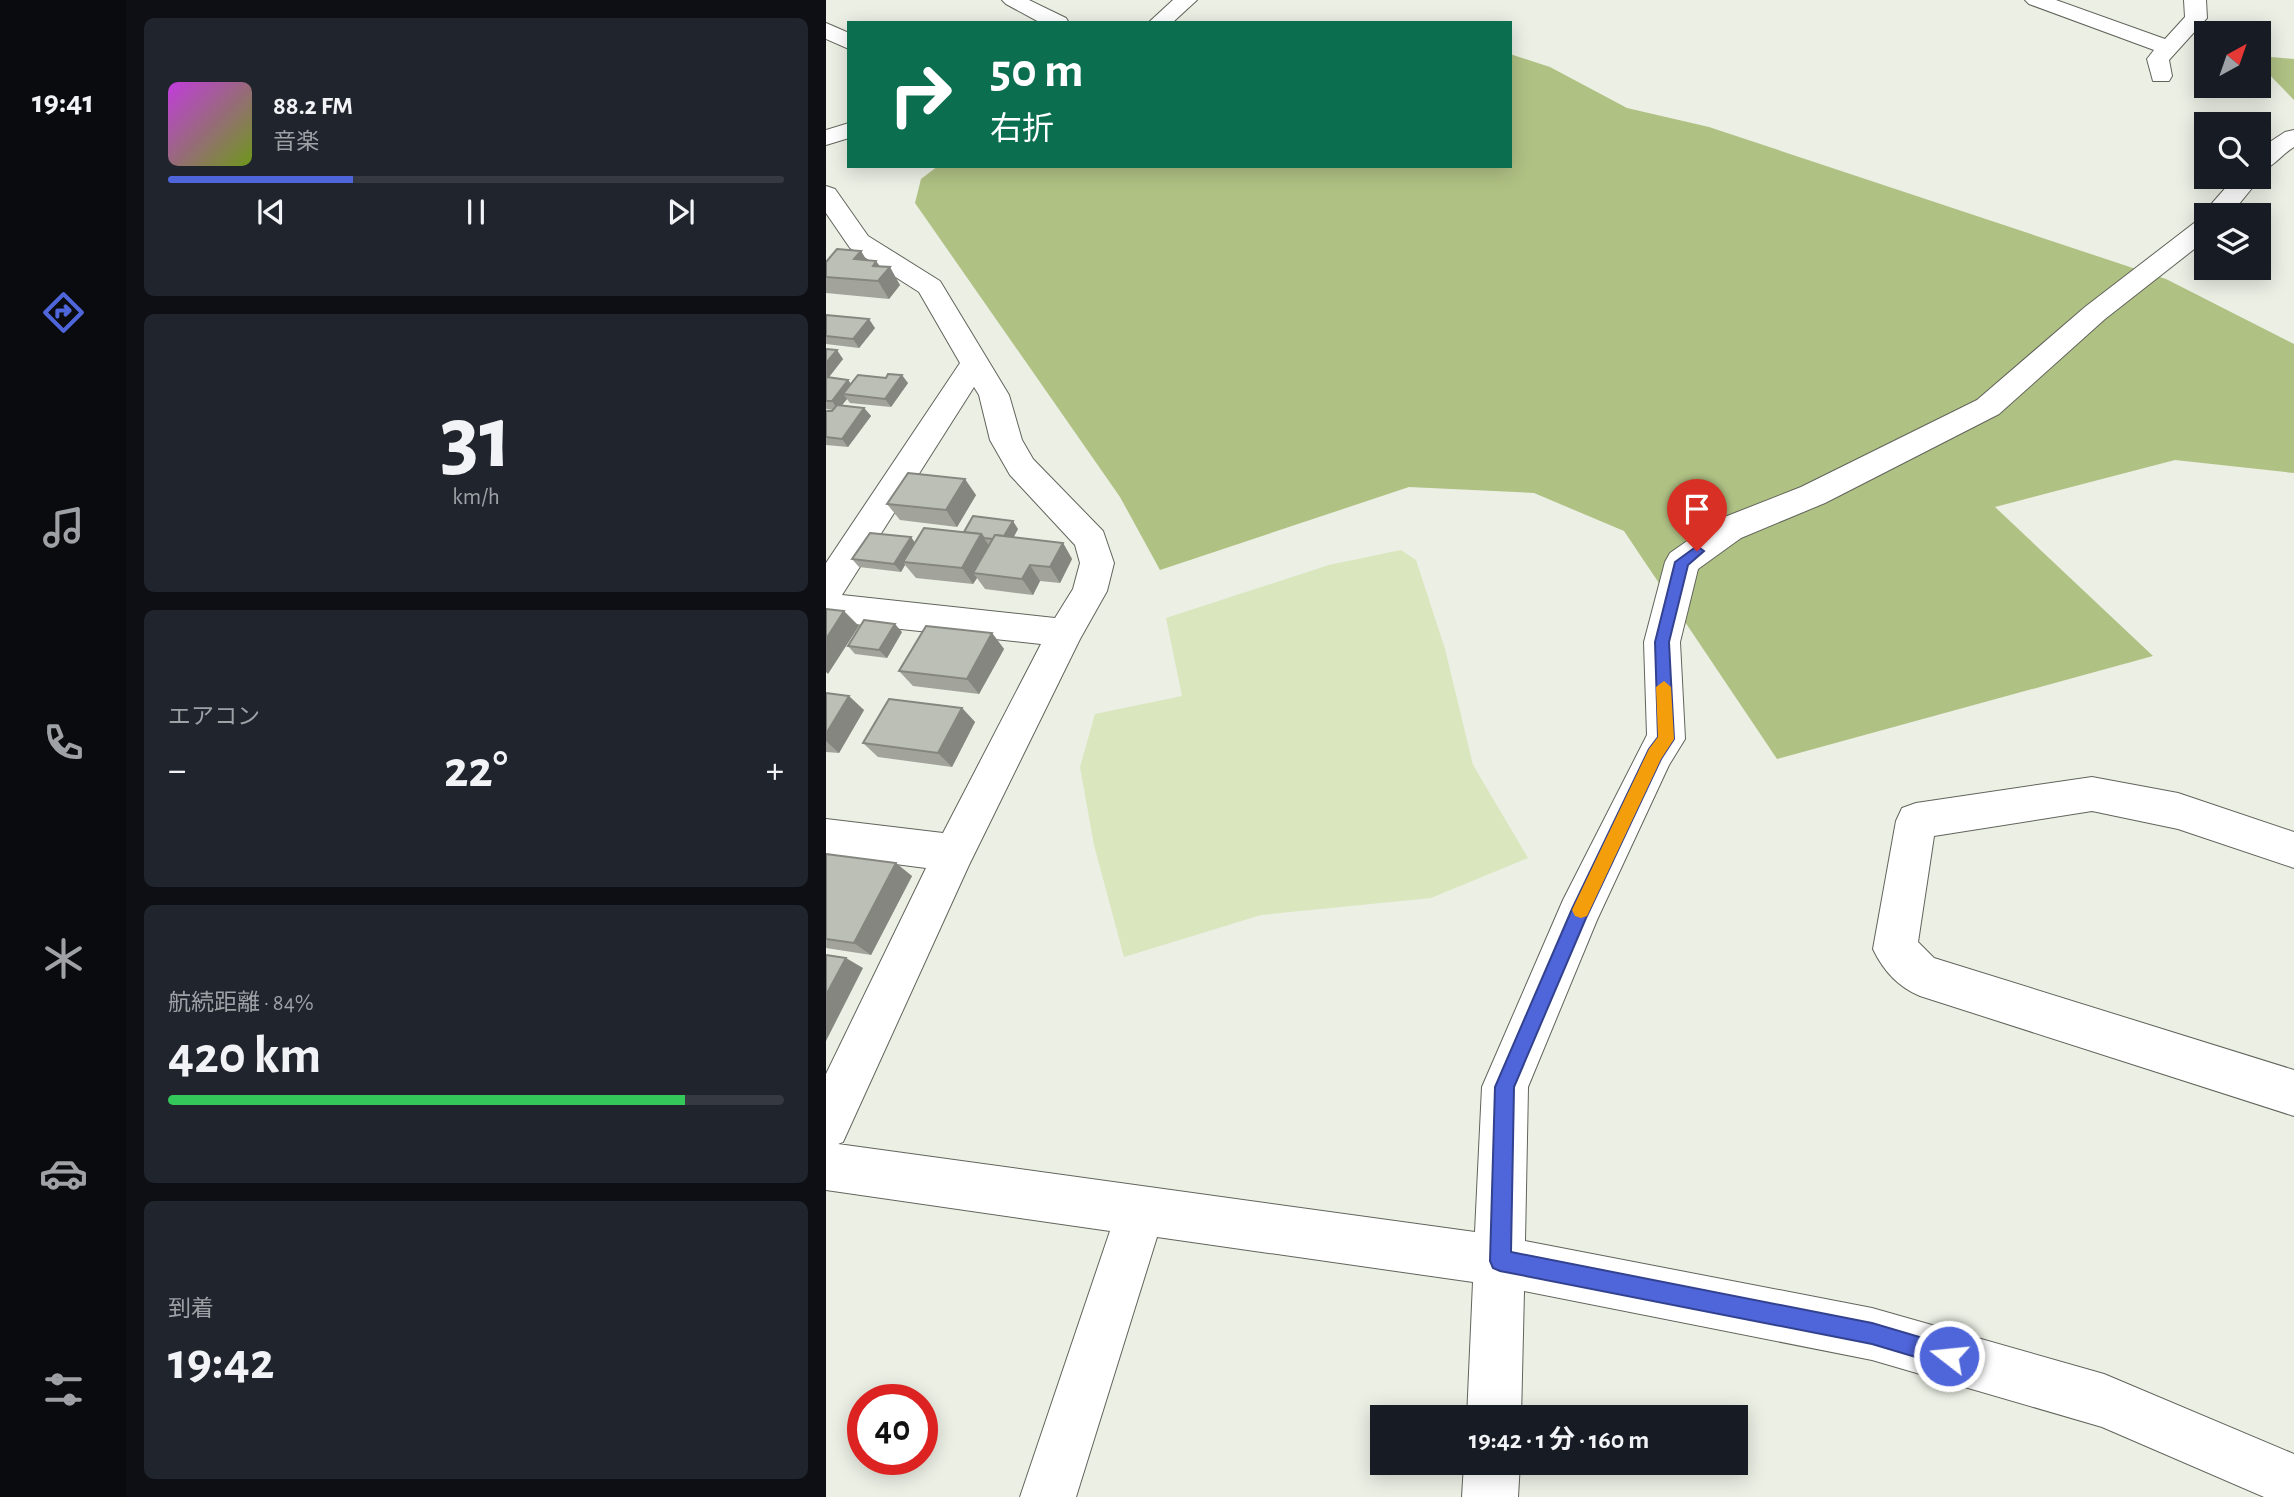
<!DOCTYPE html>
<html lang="ja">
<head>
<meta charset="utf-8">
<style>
	body { margin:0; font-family:"Alegreya Sans","Noto Sans JP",sans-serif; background:#20242c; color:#f1f3f6; height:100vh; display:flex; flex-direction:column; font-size:26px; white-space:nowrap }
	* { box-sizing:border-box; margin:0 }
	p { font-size:23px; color:#9ea1a6 }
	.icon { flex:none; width:38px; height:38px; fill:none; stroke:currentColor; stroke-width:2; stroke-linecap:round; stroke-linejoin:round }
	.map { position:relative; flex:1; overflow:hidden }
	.sheet { display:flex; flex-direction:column; gap:18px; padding:18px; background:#0d0f14; width:700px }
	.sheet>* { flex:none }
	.top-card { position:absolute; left:21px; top:21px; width:665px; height:147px; border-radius:0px; box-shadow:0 4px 18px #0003; background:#0b6e4f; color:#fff; overflow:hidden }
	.needle { width:46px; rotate:40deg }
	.fabs { position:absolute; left:1368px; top:21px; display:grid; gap:14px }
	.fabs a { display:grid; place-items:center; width:77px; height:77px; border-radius:0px; background:#171b24; box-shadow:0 4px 18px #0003; font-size:35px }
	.speed { position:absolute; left:21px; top:1384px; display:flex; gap:14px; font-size:35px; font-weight:700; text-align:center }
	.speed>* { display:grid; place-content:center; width:91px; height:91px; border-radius:50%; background:#171b24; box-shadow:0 4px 18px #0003; line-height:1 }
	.speed .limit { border:10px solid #d22; background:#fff; color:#111 }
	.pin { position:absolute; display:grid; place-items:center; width:60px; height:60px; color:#fff; margin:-72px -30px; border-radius:50% 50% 50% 0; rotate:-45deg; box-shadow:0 0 7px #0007 }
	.pin .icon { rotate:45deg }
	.me { position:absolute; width:77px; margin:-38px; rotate:286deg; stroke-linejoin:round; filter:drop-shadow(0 0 5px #0008) }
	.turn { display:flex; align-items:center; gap:24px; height:147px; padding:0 28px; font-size:32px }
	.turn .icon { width:91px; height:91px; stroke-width:2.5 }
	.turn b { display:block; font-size:49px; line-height:60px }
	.big { font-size:52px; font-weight:700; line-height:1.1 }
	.sheet .widget { flex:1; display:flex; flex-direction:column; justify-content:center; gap:10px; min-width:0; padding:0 24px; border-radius:10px; background:#20242c }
	.sheet .dial { align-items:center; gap:0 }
	.dial b { font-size:91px; line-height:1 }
	.song { display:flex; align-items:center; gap:21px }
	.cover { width:84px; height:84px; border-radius:10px; background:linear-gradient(135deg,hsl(290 70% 55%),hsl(80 70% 35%)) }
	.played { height:7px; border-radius:4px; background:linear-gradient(90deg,#4f65da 30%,#363941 30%) }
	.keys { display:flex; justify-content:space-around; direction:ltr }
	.heat { display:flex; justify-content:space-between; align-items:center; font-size:38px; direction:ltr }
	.charge { height:10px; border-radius:5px; background:linear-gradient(90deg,#34c759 84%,#363941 0) }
	.trip { position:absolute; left:544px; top:1405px; width:378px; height:70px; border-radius:0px; background:#171b24; box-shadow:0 4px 18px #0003; font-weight:700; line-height:70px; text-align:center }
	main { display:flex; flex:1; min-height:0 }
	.menu { display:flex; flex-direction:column; width:126px; justify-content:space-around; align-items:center; background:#090b0e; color:#9ea1a6 }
	.menu .icon { width:49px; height:49px }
	.menu .on { color:#4f65da }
	.menu b { font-size:32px; color:#f1f3f6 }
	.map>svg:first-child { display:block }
	.green { fill:#dae6be }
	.forest { fill:#b0c184 }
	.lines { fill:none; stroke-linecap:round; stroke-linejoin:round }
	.minor-casing { stroke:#61645b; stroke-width:2 }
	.minor { fill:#fff; fill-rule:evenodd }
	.wall { fill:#a2a49c }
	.shaded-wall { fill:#84867f }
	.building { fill:#bcbfb5; stroke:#84867f; stroke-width:2 }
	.route { fill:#4f65da; stroke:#33428e; stroke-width:2 }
	.slow { fill:#f59e0b }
</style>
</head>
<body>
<main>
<nav class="menu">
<b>19:41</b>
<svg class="icon on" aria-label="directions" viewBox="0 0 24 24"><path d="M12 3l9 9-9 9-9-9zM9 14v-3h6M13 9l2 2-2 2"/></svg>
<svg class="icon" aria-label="music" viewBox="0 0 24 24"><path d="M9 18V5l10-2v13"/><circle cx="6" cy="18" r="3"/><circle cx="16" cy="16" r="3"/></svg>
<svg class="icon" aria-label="phone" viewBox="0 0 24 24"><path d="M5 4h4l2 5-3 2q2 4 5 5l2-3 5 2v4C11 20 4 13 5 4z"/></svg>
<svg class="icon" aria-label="climate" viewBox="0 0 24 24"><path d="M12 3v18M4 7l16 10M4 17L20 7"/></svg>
<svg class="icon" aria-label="car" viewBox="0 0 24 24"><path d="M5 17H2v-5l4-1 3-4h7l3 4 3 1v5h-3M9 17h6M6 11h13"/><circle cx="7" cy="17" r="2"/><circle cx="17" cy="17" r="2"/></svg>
<svg class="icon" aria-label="filters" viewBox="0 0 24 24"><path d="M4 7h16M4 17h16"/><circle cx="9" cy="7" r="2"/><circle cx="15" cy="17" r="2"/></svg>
</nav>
<section class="sheet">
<div class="widget">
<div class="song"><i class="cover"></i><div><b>88.2 FM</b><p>音楽</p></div></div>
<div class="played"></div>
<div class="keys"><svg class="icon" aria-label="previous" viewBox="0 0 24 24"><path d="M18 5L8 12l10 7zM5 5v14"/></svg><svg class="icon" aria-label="pause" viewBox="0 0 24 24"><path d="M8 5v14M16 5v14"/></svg><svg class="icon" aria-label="next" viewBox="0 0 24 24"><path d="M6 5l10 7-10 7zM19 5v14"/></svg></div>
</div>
<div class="widget dial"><b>31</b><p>km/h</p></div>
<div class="widget"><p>エアコン</p>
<div class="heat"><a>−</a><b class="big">22°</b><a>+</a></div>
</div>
<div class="widget"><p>航続距離 · 84%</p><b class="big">420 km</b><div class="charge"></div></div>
<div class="widget"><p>到着</p><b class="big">19:42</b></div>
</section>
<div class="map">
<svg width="1468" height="1497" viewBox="0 0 1468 1497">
	<rect width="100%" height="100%" fill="#ebefe4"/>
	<path class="green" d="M575,550L590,560L619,649L647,765L702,858L605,898L435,915L298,957L268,845L254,767L269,714L356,696L340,618L503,565Z"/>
	<g class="forest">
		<path d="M684,54L724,67L801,108L883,127L1340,279L1468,344V473L1349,460L1169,507L1327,656L951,759L798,531L708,493L583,487L334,570L294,497L89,203L95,179L112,166H684Z"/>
		<path d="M1433,56L1468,59V100L1433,64Z"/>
	</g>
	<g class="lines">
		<g class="minor-casing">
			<g id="minor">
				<path d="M176,0H203L240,18L243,23H215L180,4Z"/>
				<path d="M347,0H371L346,23H322Z"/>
				<path d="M1199,0H1230L1339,39L1359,17L1358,0H1380L1381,18L1343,60L1346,76L1343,81H1327L1321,59L1328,50L1203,4Z"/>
				<path d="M0,23L23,33V49L0,39Z"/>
				<path d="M23,123V138L0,145V130Z"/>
				<path d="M1468,130V147C1456,154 1447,168 1433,171V149L1459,132Z"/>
				<path d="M1433,175L1435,177L1431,182L1404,215H1381V239L1279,319L1173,414L999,503L915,538L872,569L854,642L859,739L843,765L771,920L702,1087L699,1241L1046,1308L1278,1374L1468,1454V1497H1438L1276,1427L1046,1360L698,1291L695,1418H641L647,1282L331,1237L250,1497H194L284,1231L0,1190V1074L100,868L0,855V819L117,833L215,644L0,621V563L134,363L93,292L24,248L0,213V186L9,189L42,236L114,281L183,395L196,440L207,459L277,531L288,563L281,591L254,639L143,865L17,1142L12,1144L649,1232L656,1087L737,900L821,735L818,642L839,562L844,553L891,520L975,487L1151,400L1259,307L1372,220L1379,218L1377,215L1381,209L1409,177ZM148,387L153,395L164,440L184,475L249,545L254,563L247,589L229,618L16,595Z"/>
				<path d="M1266,777L1352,793L1468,832V868L1352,829L1266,811L1108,836L1092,942L1108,958L1468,1070V1116L1094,996C1072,987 1057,970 1047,949L1070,821L1076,808L1090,803Z"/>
				<path d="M638,1463H694L692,1497H636Z"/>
			</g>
		</g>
		<use href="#minor" class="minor"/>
	</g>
	<g class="wall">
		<path d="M35,251L40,260L50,261L54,266L74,285L63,299L0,293V262Z"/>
		<path d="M0,315L49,328L33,348L0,344Z"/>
		<path d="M0,349L17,359L2,378L22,380L25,384L82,383L65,407L24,403L21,399L16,405L38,408L45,416L22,447L0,445V411H6L8,410L0,409Z"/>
		<path d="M150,495L131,527L74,520L61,504Z"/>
		<path d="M192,529L187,537L237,543L246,559L234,583L214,581L207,595L159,589L151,578L147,584L90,578L79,565L75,572L33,567L26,559L85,537L89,543L138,532Z"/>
		<path d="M76,632L61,658L29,654L22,646Z"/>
		<path d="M166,633L178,649L153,694L87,686L73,671Z"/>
		<path d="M0,693L38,710L13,753L0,752Z"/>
		<path d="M136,708L149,722L126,767L52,757L37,743Z"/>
		<path d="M0,854L86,876L45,955L0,948Z"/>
	</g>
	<g class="shaded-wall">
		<path d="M35,251L46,269L28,259Z"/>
		<path d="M50,261L58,274L64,267L74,285L63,299L52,281L47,266Z"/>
		<path d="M43,319L49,328L33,348L27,339Z"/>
		<path d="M11,350L17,359L0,381V363Z"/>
		<path d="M76,375L82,383L65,407L59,399Z"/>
		<path d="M22,380L28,388L17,394L21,399L12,410L6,401Z"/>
		<path d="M38,408L45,416L22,447L16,439Z"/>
		<path d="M139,479L150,495L131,527L120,510Z"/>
		<path d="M187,521L192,529L182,548L176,540Z"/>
		<path d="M155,534L166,550L147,573L151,578L147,584L136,568Z"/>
		<path d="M85,537L91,546L77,562L79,565L75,572L68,564Z"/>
		<path d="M237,543L246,559L234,583L224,567Z"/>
		<path d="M204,565L214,581L207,595L196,579Z"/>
		<path d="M18,611L33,626L2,674L0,672V639Z"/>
		<path d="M69,624L76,632L61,658L53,650Z"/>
		<path d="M166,633L178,649L153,694L141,679Z"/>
		<path d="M23,696L38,710L13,753L0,741V734Z"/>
		<path d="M136,708L149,722L126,767L112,753Z"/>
		<path d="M70,863L86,876L45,955L28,943Z"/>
		<path d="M20,958L37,968L0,1041V995Z"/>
	</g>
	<g class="building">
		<path d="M11,249L35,251L28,259L50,261L47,266L64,267L52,281L0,277V262Z"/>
		<path d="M0,315L43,319L27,339L0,336Z"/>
		<path d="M0,349L11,350L0,363Z"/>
		<path d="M62,374L76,375L59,399L17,394L32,375L60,378Z"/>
		<path d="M1,377L22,380L6,401H0V379Z"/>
		<path d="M11,405L38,408L16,439L0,437V411H6Z"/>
		<path d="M82,473L139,479L120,510L61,504Z"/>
		<path d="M147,516L187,521L178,536L169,535L167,539L158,538L155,534L138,532Z"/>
		<path d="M98,528L155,534L136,568L77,562Z"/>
		<path d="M44,533L85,537L68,564L26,559Z"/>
		<path d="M169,535L237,543L224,567L204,565L196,579L147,573Z"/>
		<path d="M0,609L18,611L0,639Z"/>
		<path d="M38,620L69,624L53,650L22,646Z"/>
		<path d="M100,626L166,633L141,679L73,671Z"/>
		<path d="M0,693L23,696L0,734Z"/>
		<path d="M63,699L136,708L112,753L37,743Z"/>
		<path d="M0,854L70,863L28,943L0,939Z"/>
		<path d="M0,955L20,958L0,995Z"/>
	</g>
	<path class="route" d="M871,546L878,551L862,565L843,642L848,739L835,759L760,918L688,1087L685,1252L1046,1323L1131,1348L1134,1356L1131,1364L1123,1367L1046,1344L674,1271L667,1268L664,1261L669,1087L746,909L823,749L832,737L829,642L849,562Z"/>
	<path class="slow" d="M838,681L845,687L848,739L835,759L761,916L755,918L749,916L746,910L823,749L832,737L830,687Z"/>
</svg>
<div class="fabs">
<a><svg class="needle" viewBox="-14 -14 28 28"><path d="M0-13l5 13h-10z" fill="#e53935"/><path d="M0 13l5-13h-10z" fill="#9ea1a6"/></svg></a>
<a><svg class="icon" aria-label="search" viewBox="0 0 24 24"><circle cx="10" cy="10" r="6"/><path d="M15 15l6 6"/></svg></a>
<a><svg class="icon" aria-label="layers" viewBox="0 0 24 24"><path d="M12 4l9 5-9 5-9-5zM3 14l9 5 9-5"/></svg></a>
</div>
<div class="speed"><div class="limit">40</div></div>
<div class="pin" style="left:871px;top:551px;background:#d93025"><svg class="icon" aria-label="arrive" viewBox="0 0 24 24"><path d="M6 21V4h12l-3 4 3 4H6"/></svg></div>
<svg class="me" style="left:1123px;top:1356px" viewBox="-20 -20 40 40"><circle r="17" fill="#4f65da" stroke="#fff" stroke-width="3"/><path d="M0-11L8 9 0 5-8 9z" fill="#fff"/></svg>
<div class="trip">19:42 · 1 分 · 160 m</div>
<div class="top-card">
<div class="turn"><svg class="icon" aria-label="right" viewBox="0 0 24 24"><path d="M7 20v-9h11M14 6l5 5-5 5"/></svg><div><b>50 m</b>右折</div></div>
</div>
</div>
</main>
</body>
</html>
